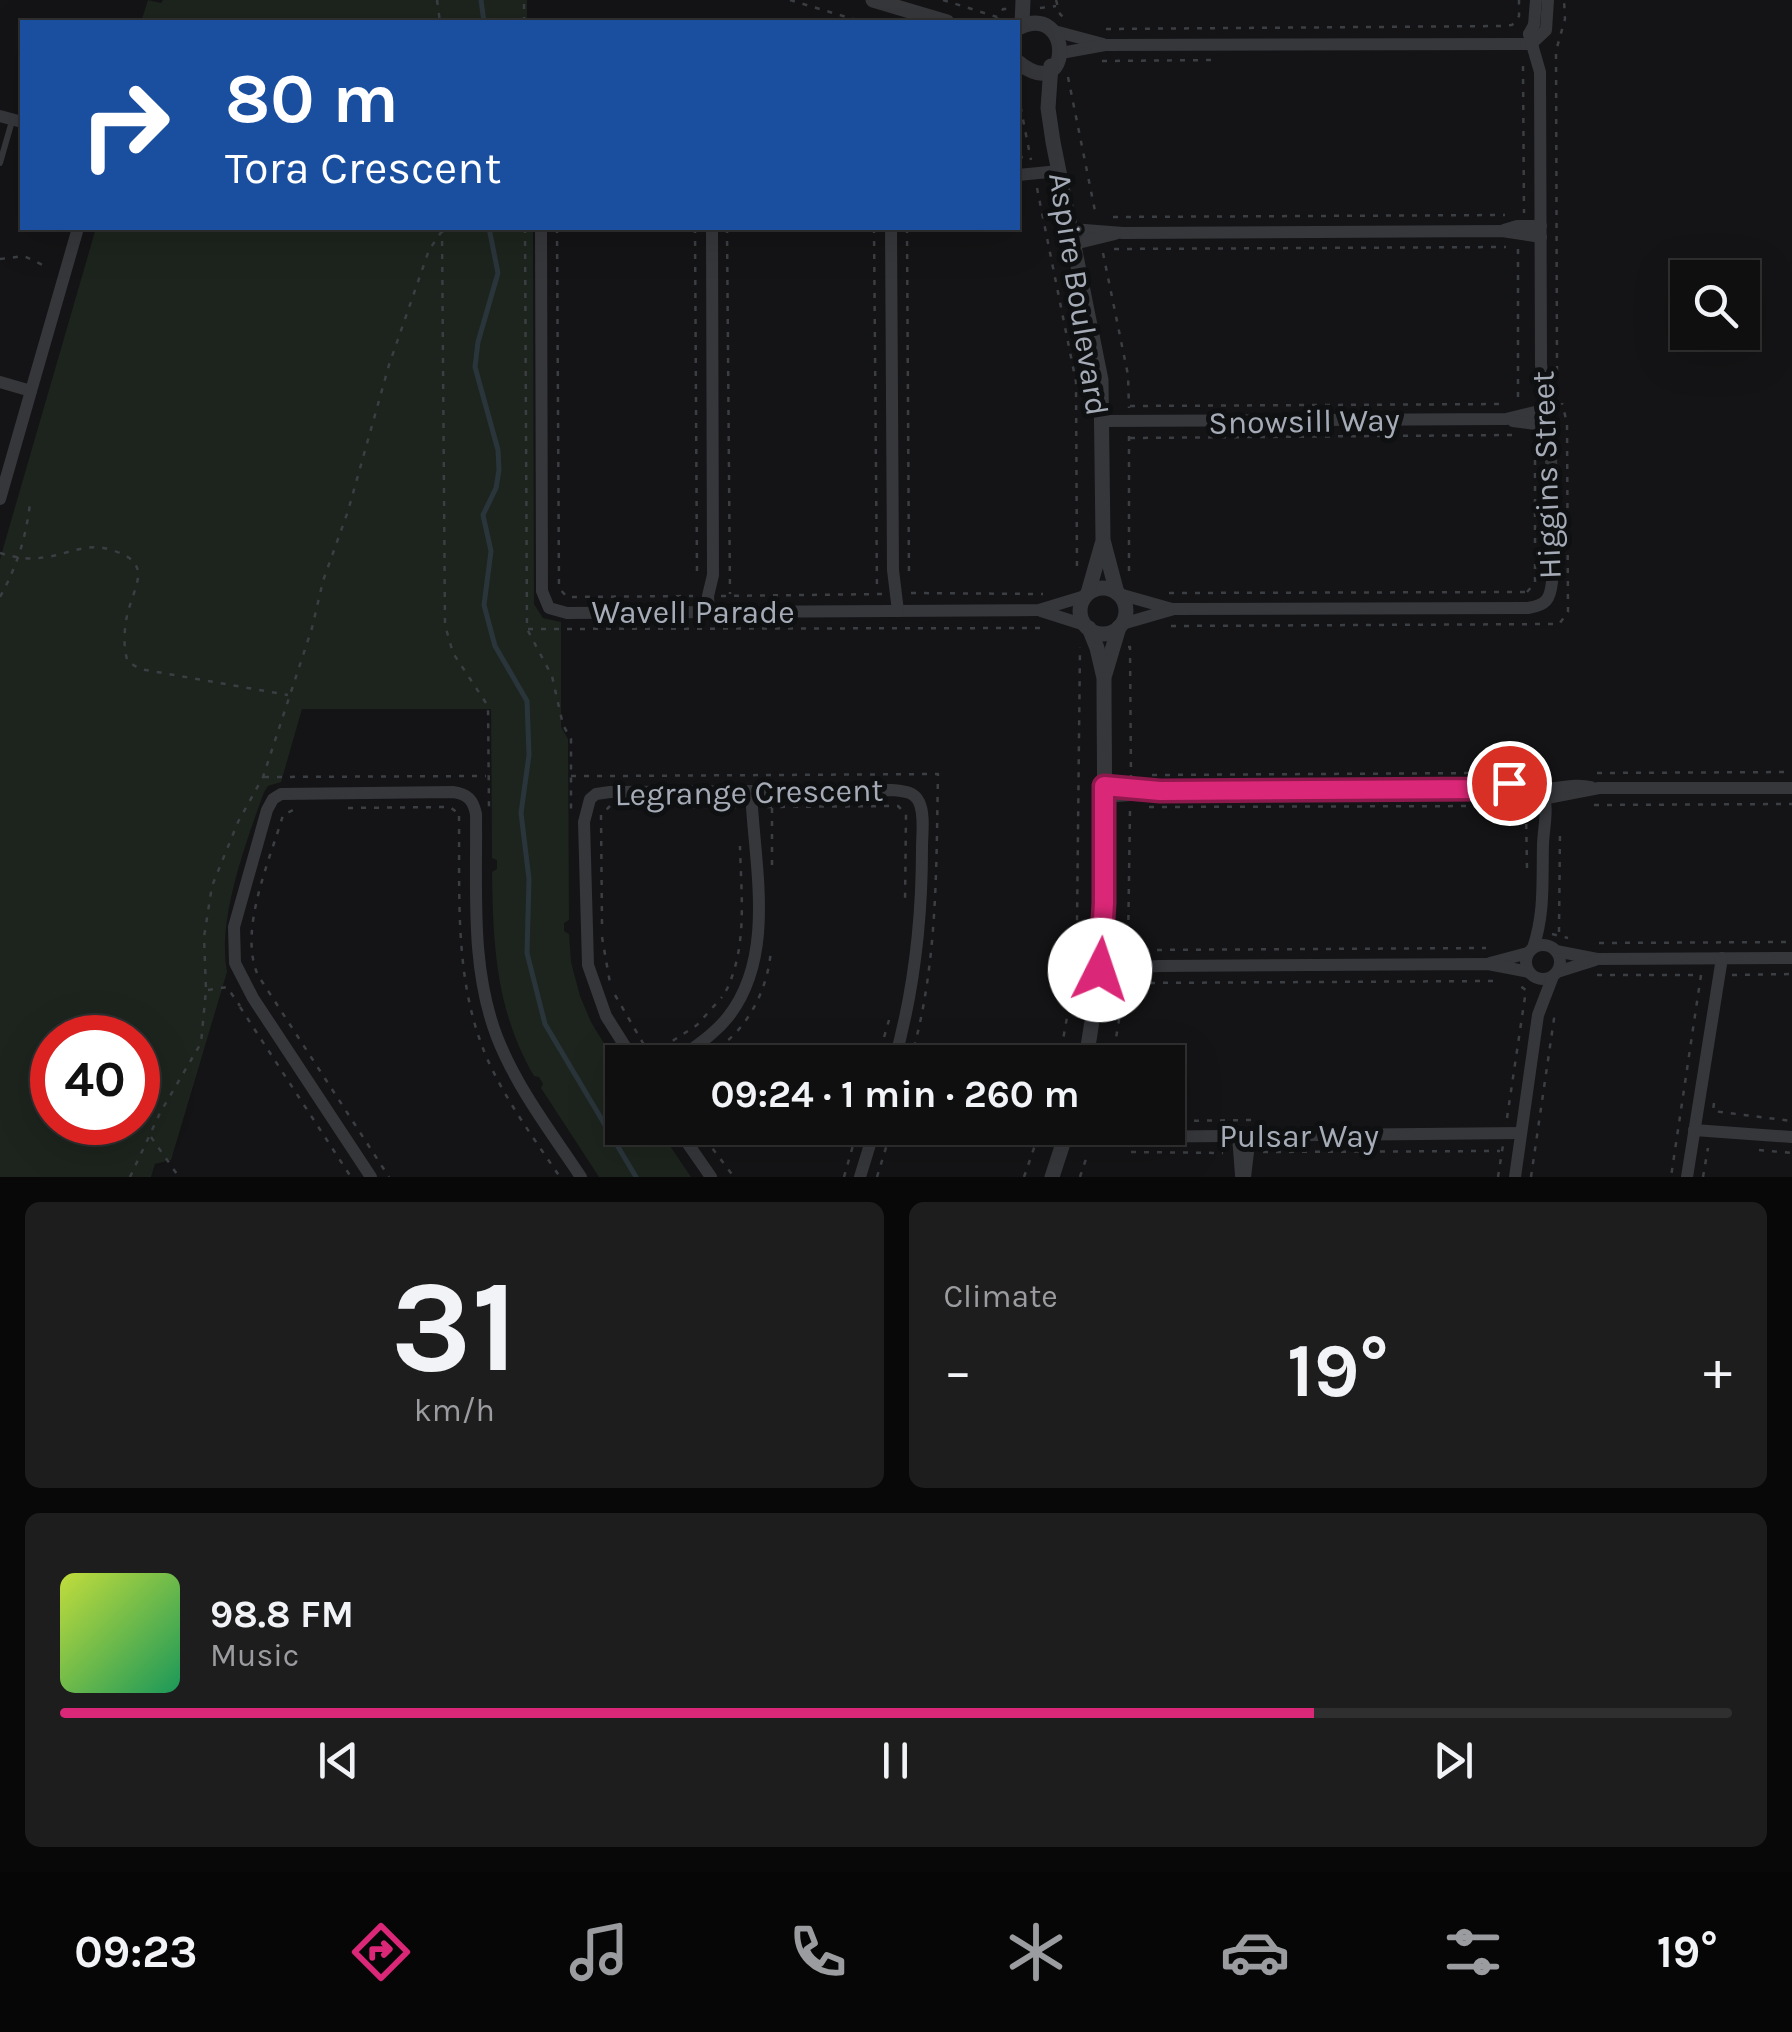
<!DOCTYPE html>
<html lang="en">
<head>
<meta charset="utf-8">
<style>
	body { margin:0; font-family:Karla,sans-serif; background:#1d1d1e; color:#f1f3f6; height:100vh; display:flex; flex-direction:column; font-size:38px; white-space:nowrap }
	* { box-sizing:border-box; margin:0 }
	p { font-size:32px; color:#9b9c9f }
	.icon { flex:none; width:55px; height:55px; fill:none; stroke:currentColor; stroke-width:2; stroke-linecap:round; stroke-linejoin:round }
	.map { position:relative; height:1177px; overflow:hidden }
	.drawer { display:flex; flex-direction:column; gap:25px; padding:25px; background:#080809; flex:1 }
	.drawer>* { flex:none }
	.guide { position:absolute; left:20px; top:20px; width:1000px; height:210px; border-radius:0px; box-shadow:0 10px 40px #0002,0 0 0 2px #2f2f30; background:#1a4fa0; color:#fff; overflow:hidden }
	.fabs { position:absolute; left:1670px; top:260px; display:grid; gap:20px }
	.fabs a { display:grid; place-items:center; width:90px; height:90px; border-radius:0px; background:#0f0f10; box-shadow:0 10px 40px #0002,0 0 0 2px #2f2f30; font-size:50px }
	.speed { position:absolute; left:30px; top:1015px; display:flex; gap:20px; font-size:50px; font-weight:700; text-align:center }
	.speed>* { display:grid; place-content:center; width:130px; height:130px; border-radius:50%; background:#0f0f10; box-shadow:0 10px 40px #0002,0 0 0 2px #2f2f30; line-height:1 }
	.speed .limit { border:15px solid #d22; background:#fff; color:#111 }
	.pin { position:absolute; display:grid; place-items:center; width:85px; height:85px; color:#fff; margin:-42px; border:5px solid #fff; border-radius:50%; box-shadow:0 2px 10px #0007 }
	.me { position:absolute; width:110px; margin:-55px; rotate:4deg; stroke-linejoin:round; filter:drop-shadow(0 0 8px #0008) }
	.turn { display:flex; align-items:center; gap:35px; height:210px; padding:0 40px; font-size:45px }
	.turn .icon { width:130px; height:130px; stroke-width:2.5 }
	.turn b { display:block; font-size:70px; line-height:85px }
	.big { font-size:75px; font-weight:700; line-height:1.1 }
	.drawer .card { flex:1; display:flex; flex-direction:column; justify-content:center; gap:15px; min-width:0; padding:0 35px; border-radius:15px; background:#1d1d1e }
	.drawer .dial { align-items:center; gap:0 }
	.dial b { font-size:130px; line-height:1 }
	.song { display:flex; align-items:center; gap:30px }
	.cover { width:120px; height:120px; border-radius:15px; background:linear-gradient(135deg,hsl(70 70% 55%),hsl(150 70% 35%)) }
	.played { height:10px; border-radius:5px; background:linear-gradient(90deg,#db2777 75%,#2f2f30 75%) }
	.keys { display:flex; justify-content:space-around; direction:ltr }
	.heat { display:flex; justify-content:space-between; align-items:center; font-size:55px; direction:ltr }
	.drawer .tiles { flex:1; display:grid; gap:25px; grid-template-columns:1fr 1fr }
	.card:last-child { grid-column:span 2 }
	.trip { position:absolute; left:605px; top:1045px; width:580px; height:100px; border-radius:0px; background:#0f0f10; box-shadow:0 10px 40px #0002,0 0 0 2px #2f2f30; font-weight:700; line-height:100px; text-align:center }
	.tabs { display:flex; height:160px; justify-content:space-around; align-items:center; background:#060606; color:#9b9c9f }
	.tabs .icon { width:70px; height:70px }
	.tabs .selected { color:#db2777 }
	.tabs b { font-size:45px; color:#f1f3f6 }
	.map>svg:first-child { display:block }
	.green { fill:#1c241d; fill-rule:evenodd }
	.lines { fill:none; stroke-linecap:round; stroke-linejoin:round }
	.stream { stroke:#2a353b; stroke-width:5 }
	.path { stroke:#3b3e42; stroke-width:2.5; stroke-dasharray:5 8; stroke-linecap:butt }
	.service { stroke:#35373b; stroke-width:6 }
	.minor { stroke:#35373b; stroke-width:12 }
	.tertiary { stroke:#35373b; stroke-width:15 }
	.route-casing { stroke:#8e194d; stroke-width:25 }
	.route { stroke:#db2777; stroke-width:18 }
	.labels { text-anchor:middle; stroke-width:10; stroke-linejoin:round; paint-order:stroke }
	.street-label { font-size:32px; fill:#a6acb7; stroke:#0f1011 }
</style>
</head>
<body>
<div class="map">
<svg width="1792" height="1177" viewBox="0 0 1792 1177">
	<rect width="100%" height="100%" fill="#141416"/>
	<g class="green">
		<path d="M148,0L161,3L163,0H527V22H141Z"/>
		<path d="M96,228H533L534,604L543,618L561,622V727L568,739L569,920L564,923V931L569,934L571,962L580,996L591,1022L622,1073V1128H658L691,1177H599L541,1088L543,1084L539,1077L534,1076C496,1011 493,945 492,872L497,869V860L492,858L491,709H302L281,782L268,786L264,792C246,843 217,919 227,972L171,1160L155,1164L151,1177H0V559ZM52,1038H138V1122H52Z"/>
	</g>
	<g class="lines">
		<g class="stream">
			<path d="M481,0L484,22"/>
			<path d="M489,228L498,273L478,342L475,367L498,450L499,470L496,488L483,515L491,551L484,605L495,646L527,701L529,755L521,813L529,879L527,953L545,1024L636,1177"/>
		</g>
		<g class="path">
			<path d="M437,0L440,22"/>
			<path d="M790,0L863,22"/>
			<path d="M943,0L997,17"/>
			<path d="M1056,0L1060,14L1065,19"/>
			<path d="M1040,8L1056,6"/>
			<path d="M524,22V0"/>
			<path d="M996,22L1003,9H1007"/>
			<path d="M1106,29L1500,26L1512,25L1519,16V0"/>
			<path d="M1102,61L1214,60"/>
			<path d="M1523,66L1524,213"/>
			<path d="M1068,77L1096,216"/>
			<path d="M1018,94L1031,160"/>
			<path d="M1018,158L1028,156"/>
			<path d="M1037,188L1076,382L1077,571"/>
			<path d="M1113,217L1505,215"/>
			<path d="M442,228L445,625L453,653L488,706L489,807"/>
			<path d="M525,228L527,629L552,676L563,725L571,739V813"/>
			<path d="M557,228L559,588L567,597L693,596"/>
			<path d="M695,228L697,576"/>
			<path d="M727,228L730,594"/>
			<path d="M874,228L877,591"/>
			<path d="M907,228L909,576"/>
			<path d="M1114,249L1506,247"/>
			<path d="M1518,249V401"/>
			<path d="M1103,253L1128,375L1129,408"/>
			<path d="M0,259L24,256L49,268"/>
			<path d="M1557,371L1556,51L1565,19L1564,0"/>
			<path d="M1130,406L1507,404"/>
			<path d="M1129,436V578"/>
			<path d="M1130,438L1512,435"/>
			<path d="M0,553C16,558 30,560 47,557C67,554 87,543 108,549C156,562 134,584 127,616C124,630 123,649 128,662L140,669L288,695"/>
			<path d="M1527,592L1535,583V438"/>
			<path d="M911,593L1043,594"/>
			<path d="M1169,593L1526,592"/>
			<path d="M721,596L883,594"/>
			<path d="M0,597C17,566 26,538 30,503"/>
			<path d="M1171,626L1559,624L1568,612L1567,423L1562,403"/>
			<path d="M528,629L1045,628"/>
			<path d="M1128,647H1130L1131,777"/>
			<path d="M1532,773H1554"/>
			<path d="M1597,773L1792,772"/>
			<path d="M1152,775L1484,773"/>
			<path d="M571,776H607"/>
			<path d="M610,776L938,774C936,872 938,967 910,1062"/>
			<path d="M264,777L486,776"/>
			<path d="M1594,805L1792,804"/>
			<path d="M627,807H739"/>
			<path d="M767,807L898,806L906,814L905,904"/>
			<path d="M1149,807L1491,806"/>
			<path d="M348,808L450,807L459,814"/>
			<path d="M772,808V865"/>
			<path d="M1526,811L1527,868"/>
			<path d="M459,816C460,903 453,993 494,1073C512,1109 537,1143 560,1177"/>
			<path d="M602,924L601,815L610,806"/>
			<path d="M1559,932L1560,830"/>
			<path d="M1552,934L1568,938"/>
			<path d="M602,937L610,983"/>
			<path d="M1599,943L1792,942"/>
			<path d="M1128,946L1130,810"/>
			<path d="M1144,950L1486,948"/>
			<path d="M257,973C239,928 270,860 283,815L295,809"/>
			<path d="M1597,975H1701L1671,1177"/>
			<path d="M1732,975L1792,974"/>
			<path d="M261,980L389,1177"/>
			<path d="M1137,983L1494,981"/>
			<path d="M208,990L227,987L240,1006"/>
			<path d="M726,991C748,946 741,894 740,846"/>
			<path d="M615,995L654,1062"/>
			<path d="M240,1007L351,1177"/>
			<path d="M718,1048C750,1026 769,986 771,948"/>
			<path d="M651,1055L697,1025L722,997"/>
			<path d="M877,1062L889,1020"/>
			<path d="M1059,1062L1071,995L1077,923L1080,647"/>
			<path d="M1112,1062L1125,984"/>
			<path d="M1714,1103L1713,1111L1792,1121"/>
			<path d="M1507,1118L1526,990L1520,986"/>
			<path d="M1168,1121L1256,1120"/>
			<path d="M697,1128L734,1177"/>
			<path d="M151,1137L179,1177"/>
			<path d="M1759,1150L1792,1153"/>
			<path d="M1131,1152L1223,1153"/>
			<path d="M1263,1152L1500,1151"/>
			<path d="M130,1177L160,1113L201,1043L206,990L204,937L212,886L238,822L263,777L312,628L323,581L348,511L389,365L429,250L442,231"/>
			<path d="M844,1177L858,1128"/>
			<path d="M877,1177L892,1128"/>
			<path d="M1024,1177L1041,1128"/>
			<path d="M1080,1177L1088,1153"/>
			<path d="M1498,1177L1503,1145"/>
			<path d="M1531,1177L1555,1012"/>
			<path d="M1703,1177L1708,1148"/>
		</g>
		<path class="service" d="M0,163L12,121"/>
		<g class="minor">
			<path d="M1058,32L1103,44"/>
			<path d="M1529,34L1534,25L1536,0"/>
			<path d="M1061,53L1105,45L1531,44L1546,30L1548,0"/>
			<path d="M0,116L22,122"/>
			<path d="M1018,175L1059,171"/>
			<path d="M541,228L542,591L549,608L567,613L1039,610L1085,596"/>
			<path d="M891,228L893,570L898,611"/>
			<path d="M1072,229L1123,233L1502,231L1541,237"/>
			<path d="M1504,230L1517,226H1541"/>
			<path d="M1074,244L1115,234"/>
			<path d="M0,382L31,391L78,228"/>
			<path d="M1102,421L1506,419L1547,409"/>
			<path d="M1513,421L1550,426"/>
			<path d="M0,499L31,391"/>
			<path d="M1119,594L1172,609"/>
			<path d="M1041,611L1085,625"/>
			<path d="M709,612L708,596L713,575L712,228"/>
			<path d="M1122,624L1174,609L1528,608C1546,605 1550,600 1552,582L1551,435L1541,365L1540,72L1529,34"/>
			<path d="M1104,786L1160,791L1484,789L1542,799L1599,788H1792"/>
			<path d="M1493,786C1511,781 1524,788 1542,789C1560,789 1573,783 1591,787"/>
			<path d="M1104,797L1143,794"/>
			<circle cx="1543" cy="962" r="17"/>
			<path d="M1533,948C1545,913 1542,881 1543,844C1544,823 1549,809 1542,789"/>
			<path d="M1556,951L1597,959L1792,958"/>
			<path d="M1101,958L1142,964"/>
			<path d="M1490,963L1528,953"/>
			<path d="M1100,970L1159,966L1488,964L1529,972"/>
			<path d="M1557,972L1595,960"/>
			<path d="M635,1062L606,1016L588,965L584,822L590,799L596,794L610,792L892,790C902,791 914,791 919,802C925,814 922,834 922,848C922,922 914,992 894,1062"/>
			<path d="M675,1062C692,1048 713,1036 728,1017C777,955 754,864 751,791"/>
			<path d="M677,1128L711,1177"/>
			<path d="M1085,1128L1109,1133"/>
			<path d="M1694,1130L1792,1137"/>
			<path d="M1067,1131L1105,1141L1126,1137L1521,1133"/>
			<path d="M1238,1136L1241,1175"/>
			<path d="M371,1177L253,998L235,963L234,927L267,810L273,799L281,794L453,792C468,794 473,800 476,814C477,889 470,967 497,1037C517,1088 551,1132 581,1177"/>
			<path d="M860,1177L875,1128"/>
			<path d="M1245,1177L1250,1136"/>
			<path d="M1515,1177L1538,1015L1553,976"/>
			<path d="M1687,1177L1722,958"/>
		</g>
		<g class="tertiary">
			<path d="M873,0L947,22"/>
			<path d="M1022,24L1023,0"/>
			<path d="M1018,28C1074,0 1073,107 1018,62"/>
			<path d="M1051,66L1048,108L1053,142L1101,380L1103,540L1117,593"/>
			<circle cx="1103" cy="611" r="23"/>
			<path d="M1088,593L1102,544"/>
			<path d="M1105,674L1119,627"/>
			<path d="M1085,1062C1110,936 1104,807 1104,678L1097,648L1089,628"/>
			<path d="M1052,1177L1068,1128"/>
		</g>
	</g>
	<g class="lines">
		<g class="route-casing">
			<path id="route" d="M1100,970L1104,903V786L1160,791L1484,789L1509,783"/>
		</g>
		<use href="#route" class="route"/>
	</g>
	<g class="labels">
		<g class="street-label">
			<text transform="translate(1079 294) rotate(81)" y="11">Aspire Boulevard</text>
			<text transform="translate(1304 421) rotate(-1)" y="11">Snowsill Way</text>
			<text transform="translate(1546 475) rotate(-92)" y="11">Higgins Street</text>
			<text x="693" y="623">Wavell Parade</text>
			<text transform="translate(749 792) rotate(-1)" y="11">Legrange Crescent</text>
			<text x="1299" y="1147">Pulsar Way</text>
		</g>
	</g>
</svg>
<div class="fabs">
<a><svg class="icon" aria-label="search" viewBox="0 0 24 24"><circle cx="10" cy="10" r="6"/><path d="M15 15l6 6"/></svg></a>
</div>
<div class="speed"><div class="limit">40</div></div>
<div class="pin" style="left:1509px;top:783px;background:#d93025"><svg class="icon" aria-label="arrive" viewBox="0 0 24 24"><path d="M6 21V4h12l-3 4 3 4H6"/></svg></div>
<svg class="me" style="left:1100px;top:970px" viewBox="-20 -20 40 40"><circle r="19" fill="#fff"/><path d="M0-13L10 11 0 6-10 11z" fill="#db2777"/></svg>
<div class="trip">09:24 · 1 min · 260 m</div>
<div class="guide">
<div class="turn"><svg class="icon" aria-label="right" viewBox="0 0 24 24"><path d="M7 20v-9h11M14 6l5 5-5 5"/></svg><div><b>80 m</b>Tora Crescent</div></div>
</div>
</div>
<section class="drawer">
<div class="tiles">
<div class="card dial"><b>31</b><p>km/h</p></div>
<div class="card"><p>Climate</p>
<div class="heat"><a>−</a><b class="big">19°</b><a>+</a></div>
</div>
<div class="card">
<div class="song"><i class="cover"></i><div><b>98.8 FM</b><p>Music</p></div></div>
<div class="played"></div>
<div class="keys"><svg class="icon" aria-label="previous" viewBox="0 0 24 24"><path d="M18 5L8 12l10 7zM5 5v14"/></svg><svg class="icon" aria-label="pause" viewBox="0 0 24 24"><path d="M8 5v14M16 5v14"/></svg><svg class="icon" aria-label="next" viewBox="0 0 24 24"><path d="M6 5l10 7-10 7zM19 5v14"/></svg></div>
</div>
</div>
</section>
<nav class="tabs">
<b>09:23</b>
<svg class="icon selected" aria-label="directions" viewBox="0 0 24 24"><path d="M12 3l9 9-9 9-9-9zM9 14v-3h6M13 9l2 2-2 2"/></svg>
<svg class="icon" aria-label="music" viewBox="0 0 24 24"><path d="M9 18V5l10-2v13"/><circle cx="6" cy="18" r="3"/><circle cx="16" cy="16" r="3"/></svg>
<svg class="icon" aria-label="phone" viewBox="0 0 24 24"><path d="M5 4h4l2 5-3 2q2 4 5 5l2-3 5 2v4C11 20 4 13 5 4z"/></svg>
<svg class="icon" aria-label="climate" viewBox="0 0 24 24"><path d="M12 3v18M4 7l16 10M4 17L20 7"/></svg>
<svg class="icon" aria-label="car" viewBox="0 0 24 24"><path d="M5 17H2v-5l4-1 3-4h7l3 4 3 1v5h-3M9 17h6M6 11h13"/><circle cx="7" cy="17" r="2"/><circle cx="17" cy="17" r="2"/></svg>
<svg class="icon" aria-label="filters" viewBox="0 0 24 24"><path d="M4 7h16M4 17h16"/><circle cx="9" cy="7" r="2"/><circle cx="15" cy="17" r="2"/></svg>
<b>19°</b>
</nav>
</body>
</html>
